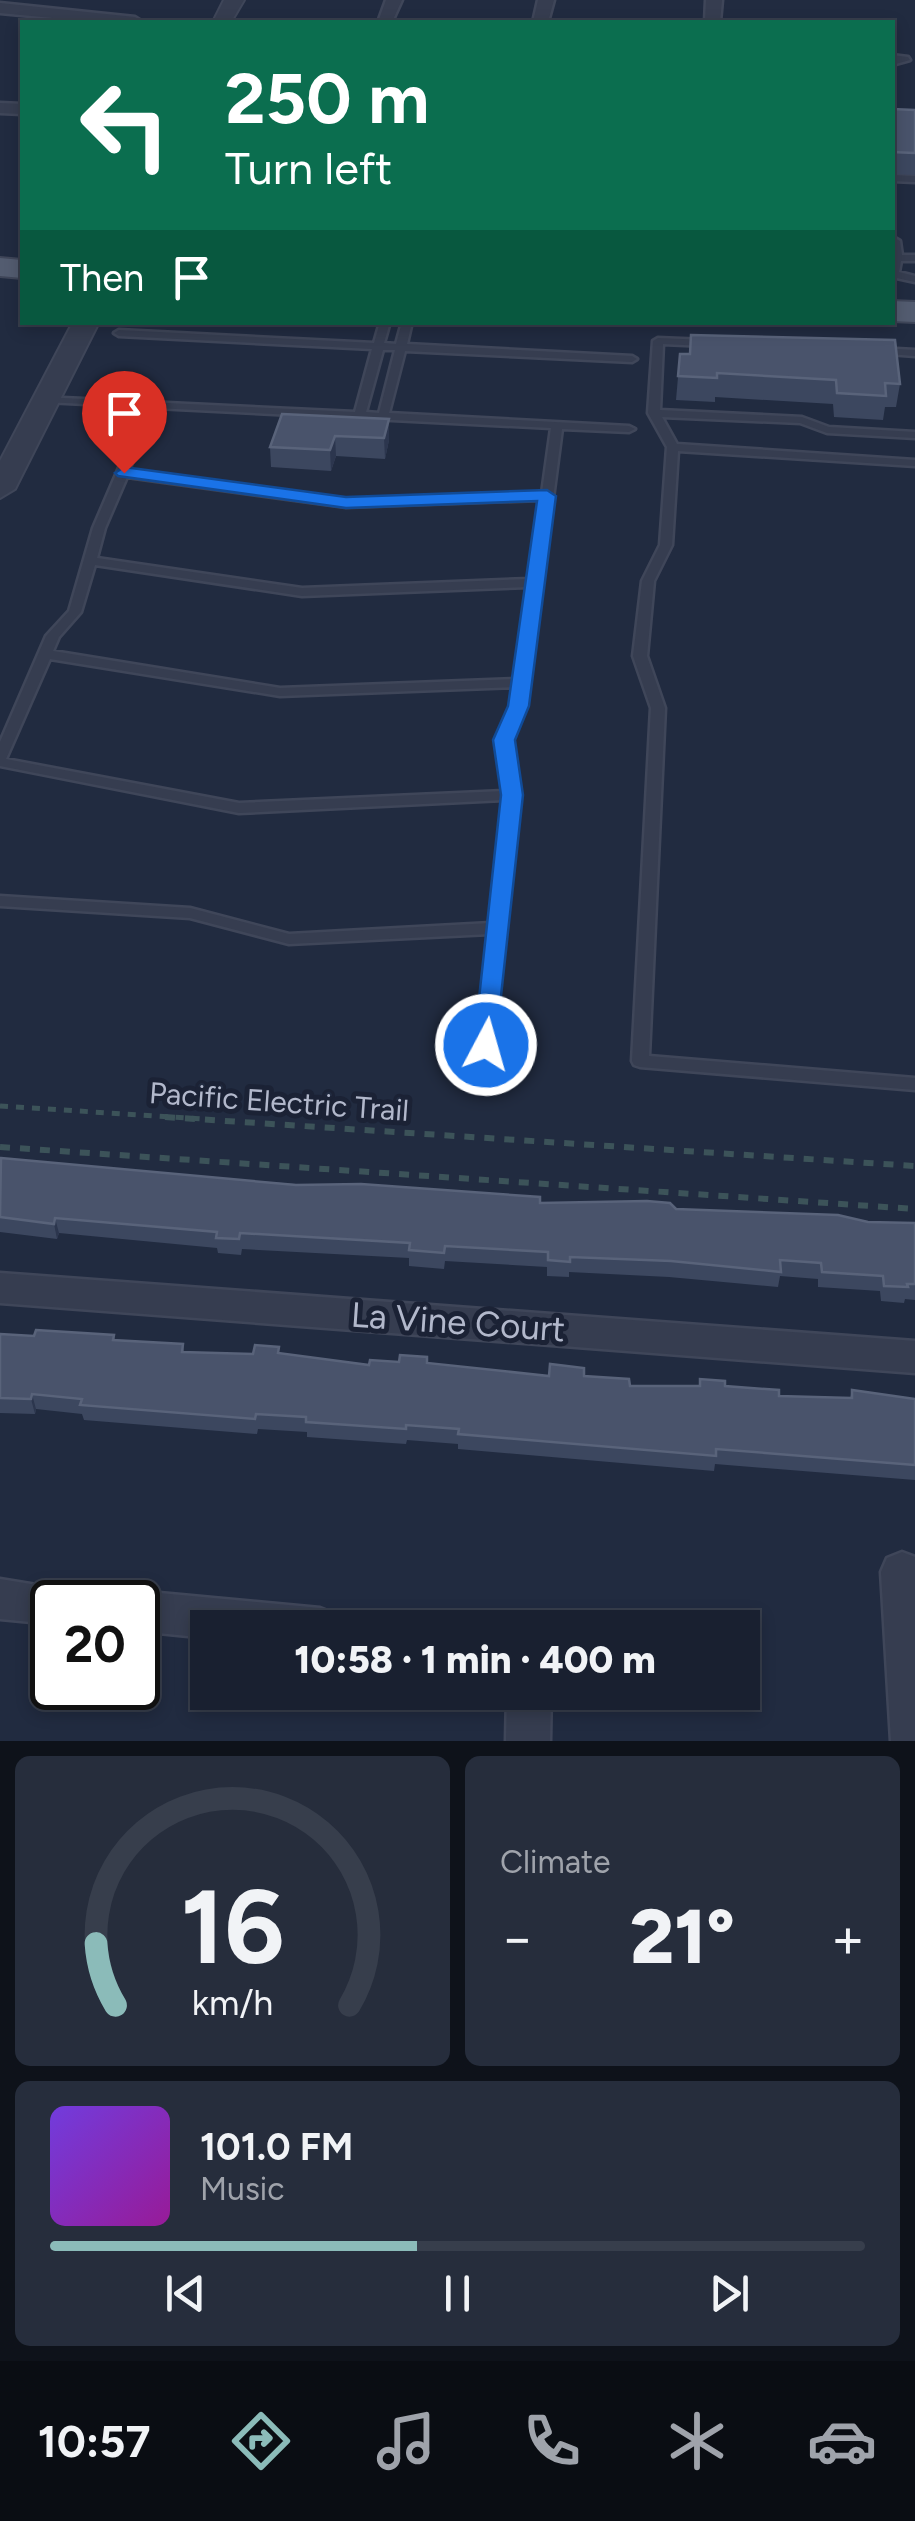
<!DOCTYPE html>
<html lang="en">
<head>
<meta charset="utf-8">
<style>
	body { margin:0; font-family:Figtree,sans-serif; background:#262d3c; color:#f1f3f6; height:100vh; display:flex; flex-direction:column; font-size:38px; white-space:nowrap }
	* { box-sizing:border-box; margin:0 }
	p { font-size:32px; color:#9fa3ab }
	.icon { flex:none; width:55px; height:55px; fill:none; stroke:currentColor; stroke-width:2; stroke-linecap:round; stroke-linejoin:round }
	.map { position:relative; height:1741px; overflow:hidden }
	.sheet { display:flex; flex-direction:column; gap:15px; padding:15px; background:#0e121a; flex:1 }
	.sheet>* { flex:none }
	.top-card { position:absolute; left:20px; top:20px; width:875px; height:305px; border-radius:0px; box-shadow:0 5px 15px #0003,0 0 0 2px #373e4c; background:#0b6e4f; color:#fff; overflow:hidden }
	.speed { position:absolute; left:30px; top:1580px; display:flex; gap:20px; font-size:50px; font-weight:700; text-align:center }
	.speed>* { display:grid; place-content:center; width:130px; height:130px; border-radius:50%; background:#192030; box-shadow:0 5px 15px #0003,0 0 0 2px #373e4c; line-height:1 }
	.speed .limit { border:5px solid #111; border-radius:15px; background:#fff; color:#111 }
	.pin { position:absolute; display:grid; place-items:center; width:85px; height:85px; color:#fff; margin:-102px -42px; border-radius:50% 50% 50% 0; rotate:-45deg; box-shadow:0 0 10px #0007 }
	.pin .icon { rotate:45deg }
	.me { position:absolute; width:110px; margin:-55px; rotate:6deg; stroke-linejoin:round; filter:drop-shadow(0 0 8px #0008) }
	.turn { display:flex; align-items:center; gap:35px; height:210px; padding:0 40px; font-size:45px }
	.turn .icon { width:130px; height:130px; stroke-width:2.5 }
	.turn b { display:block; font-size:70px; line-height:85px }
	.then { display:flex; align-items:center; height:95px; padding:0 40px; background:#0003; gap:20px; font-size:38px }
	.big { font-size:75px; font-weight:800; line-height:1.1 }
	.sheet .card { flex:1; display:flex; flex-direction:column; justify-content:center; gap:15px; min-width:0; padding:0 35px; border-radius:15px; background:#262d3c }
	.sheet .dial { align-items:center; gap:0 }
	.dial svg { height:260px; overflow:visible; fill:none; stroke:#373e4c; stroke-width:7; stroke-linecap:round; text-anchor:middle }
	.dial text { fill:#f1f3f6; stroke:none }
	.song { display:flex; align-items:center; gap:30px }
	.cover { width:120px; height:120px; border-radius:15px; background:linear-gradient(135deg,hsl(260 70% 55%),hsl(300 70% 35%)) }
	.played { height:10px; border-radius:5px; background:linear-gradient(90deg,#8bbbb9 45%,#373e4c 45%) }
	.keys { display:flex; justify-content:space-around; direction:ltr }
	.heat { display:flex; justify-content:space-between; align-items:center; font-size:55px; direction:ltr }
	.sheet .tiles { flex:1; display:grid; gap:15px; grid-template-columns:1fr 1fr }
	.card:last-child { grid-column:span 2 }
	.trip { position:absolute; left:190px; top:1610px; width:570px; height:100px; border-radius:0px; background:#192030; box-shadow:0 5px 15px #0003,0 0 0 2px #373e4c; font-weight:800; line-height:100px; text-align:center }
	.menu { display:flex; height:160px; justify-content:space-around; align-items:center; background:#0a0d13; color:#9fa3ab }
	.menu .icon { width:70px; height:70px }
	.menu .selected { color:#8bbbb9 }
	.menu b { font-size:45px; color:#f1f3f6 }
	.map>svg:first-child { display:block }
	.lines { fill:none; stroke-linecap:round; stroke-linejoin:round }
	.service-casing { stroke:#3f4659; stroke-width:5 }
	.minor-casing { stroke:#3f4659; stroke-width:5 }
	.tertiary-casing { stroke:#3f4659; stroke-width:4 }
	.primary-casing { stroke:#3f4659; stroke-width:4 }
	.path-far1 { stroke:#3c5359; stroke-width:5; stroke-dasharray:8 8; stroke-linecap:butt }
	.path { stroke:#3c5359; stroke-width:6; stroke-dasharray:10 10; stroke-linecap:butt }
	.service { fill:#363d50; fill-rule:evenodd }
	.minor { fill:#363d50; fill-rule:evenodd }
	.tertiary { fill:#363d50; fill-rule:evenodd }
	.primary { fill:#535c70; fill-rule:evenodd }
	.wall { fill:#3c475f }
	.shaded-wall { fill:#2c364e }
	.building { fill:#49536b; stroke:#59637a; stroke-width:2.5 }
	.route { fill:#1a73e8; stroke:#114b97; stroke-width:2.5 }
	.labels { text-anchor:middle; stroke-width:10; stroke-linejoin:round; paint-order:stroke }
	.street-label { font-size:30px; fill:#b2b8cb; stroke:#1b2235 }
	.near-street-label { font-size:35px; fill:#b2b8cb; stroke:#1b2235 }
</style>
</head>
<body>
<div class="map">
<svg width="915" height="1741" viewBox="0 0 915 1741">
	<rect width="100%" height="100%" fill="#212b40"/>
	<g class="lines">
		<g class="service-casing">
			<g id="service">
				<path d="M892,175L915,176V182L892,181Z"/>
				<path d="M895,238L900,241L902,255H915V261H901L899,272L915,276V282L892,277V239Z"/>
				<path d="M380,322H390L384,343L396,344L402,322H412L407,344L632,356L637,359L632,362L405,351L389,413L629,426L635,429L629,432L562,429L526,706L511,740L519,795L494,1045L492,1049H480L478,1045L490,934L289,944L190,918L0,906V896L190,908L289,934L491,923L504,800L239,813L0,766V742L46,636L69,611L93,528L145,407L46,402L40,399L42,397L355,412L372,349L119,336L114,333L119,330L374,343ZM383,350H395L379,413L366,412ZM156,408L551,428L542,493L346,499L129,470ZM127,477L346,507L541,500L530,579L302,588L97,558L105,528ZM95,565L302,596L529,587L516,679L280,688L53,651L59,637L81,612ZM50,659L280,696L515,687L512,706L497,740L504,791L239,803L6,759Z"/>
				<path d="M658,338L706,340L711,343L706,346L663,344L660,410L802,417L829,427L915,432V438L827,433L800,423L662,417L677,444L915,460V466L678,451L672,545L654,581L647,656L665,708L649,1056L915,1078V1090L640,1067L634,1065L632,1061L651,708L633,656L642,581L660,545L667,447L648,413L653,341Z"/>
				<path d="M879,348L915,350V356L875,353L874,351Z"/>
			</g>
		</g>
		<g class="minor-casing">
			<g id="minor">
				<path d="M386,0H402L392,22H378Z"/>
				<path d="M538,0H554L548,22H533Z"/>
				<path d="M706,0H722L720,22H705Z"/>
				<path d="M0,3L135,17L143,22H95L0,13Z"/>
				<path d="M892,55L908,57L910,60L892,65Z"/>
				<path d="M0,103L22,104V114L0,113Z"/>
				<path d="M0,1273L915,1341V1373L0,1303Z"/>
				<path d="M902,1552L915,1557V1741H891L881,1572L887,1558Z"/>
				<path d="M0,1579L67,1590L73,1602H52V1624L0,1619Z"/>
				<path d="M138,1591L320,1608L335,1614L341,1628H208V1638L138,1631V1602H120Z"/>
				<path d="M507,1692H551L550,1741H506Z"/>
			</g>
		</g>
		<g class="tertiary-casing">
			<g id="tertiary">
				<path d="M224,0H244L231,22H213Z"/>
				<path d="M73,322H99L15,489L0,498V461Z"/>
			</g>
		</g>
		<g class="primary-casing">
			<g id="primary">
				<path d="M0,258L22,260V278L0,276Z"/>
				<path d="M892,301L915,302V322L892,321Z"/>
			</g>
		</g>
		<path class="path-far1" d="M0,1106L203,1119"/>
		<g class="path">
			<path d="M165,1117L915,1166"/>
			<path d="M0,1147L915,1209"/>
		</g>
		<use href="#service" class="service"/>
		<use href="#minor" class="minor"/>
		<use href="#tertiary" class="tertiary"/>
		<use href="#primary" class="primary"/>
	</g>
	<g class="wall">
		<path d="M892,109L915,110V175L892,174Z"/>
		<path d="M680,354L900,384L896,407H885L883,420L834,417L833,404L715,397V402L676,400Z"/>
		<path d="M282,414L389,440L385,459L336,456L331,471L271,467L270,447Z"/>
		<path d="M0,1161L540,1203L676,1209L868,1222L915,1223V1300L905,1299L904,1303L881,1301L880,1291L818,1287V1279L780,1276L778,1287L669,1277L569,1272V1277L547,1276V1267L445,1261L444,1269L409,1266V1258L242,1249L241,1255L218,1253L217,1248L59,1233L57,1239L0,1232Z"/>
		<path d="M0,1334L34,1336L114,1335L115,1340L183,1344L184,1352L224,1354L280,1353L369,1365L399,1362L427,1357L428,1364L549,1376H584L630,1386H699L700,1379L725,1386L779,1396L850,1398L852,1390L915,1399V1480L715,1464L714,1471L458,1449V1444L407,1440L406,1444L307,1437V1432L258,1429L257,1434L84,1420L82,1414L36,1409L35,1414L0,1413Z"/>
	</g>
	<g class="shaded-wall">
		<path d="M389,419V440L385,459L384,438Z"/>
		<path d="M335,436L336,456L331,471L330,450Z"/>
		<path d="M55,1218L59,1233L57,1239L54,1224Z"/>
		<path d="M32,1394L36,1409L35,1414L31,1399Z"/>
	</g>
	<g class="building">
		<path d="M892,109L915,110V153L892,152Z"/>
		<path d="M691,335L895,340L900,384L885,383L886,396L837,393L836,380L717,373V378L678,376L680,354H690Z"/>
		<path d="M282,414L389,419L384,438L335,436L330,450L270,447Z"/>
		<path d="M1,1158L296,1185L361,1184L540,1197V1203L647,1201L670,1203L676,1209L838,1215L868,1222L915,1223V1284H907L908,1287L884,1286L883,1276L822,1272L821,1263L780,1260L781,1272L671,1261L570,1257V1262L548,1260V1252L445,1246L444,1253L409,1250L410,1243L240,1233L239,1239L216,1238L217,1232L55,1218L54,1224L0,1217Z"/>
		<path d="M36,1330L114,1335L113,1340L183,1344L182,1352L253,1354L255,1345L279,1347L278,1353L369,1365L370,1360L399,1362L400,1355L427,1357V1363L549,1376L550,1364L584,1368V1376L629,1379L630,1386H700V1379L725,1381V1386L779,1390V1396L852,1398V1390L915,1399V1465L716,1449V1456L458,1434L459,1429L406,1425V1429L306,1422V1417L256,1414L255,1419L80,1405L82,1399L32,1394L31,1399L0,1398V1334L34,1336Z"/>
	</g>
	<path class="route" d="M124,467L346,497L547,490L556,496L529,706L515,740L523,795L495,1051L486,1054L474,1045L501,795L493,740L508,706L537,501L346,508L118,476L115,473Z"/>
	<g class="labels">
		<g class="street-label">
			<text transform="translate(279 1102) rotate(4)" y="10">Pacific Electric Trail</text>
		</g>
		<g class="near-street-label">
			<text transform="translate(458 1322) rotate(4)" y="12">La Vine Court</text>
		</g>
	</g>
</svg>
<div class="speed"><div class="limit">20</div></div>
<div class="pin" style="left:124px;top:473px;background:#d93025"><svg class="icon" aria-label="arrive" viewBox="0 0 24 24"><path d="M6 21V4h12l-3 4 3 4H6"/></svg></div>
<svg class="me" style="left:486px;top:1045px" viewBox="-20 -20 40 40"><circle r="17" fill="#1a73e8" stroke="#fff" stroke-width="3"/><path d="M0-11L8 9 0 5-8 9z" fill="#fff"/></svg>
<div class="trip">10:58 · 1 min · 400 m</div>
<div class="top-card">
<div class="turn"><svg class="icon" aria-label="left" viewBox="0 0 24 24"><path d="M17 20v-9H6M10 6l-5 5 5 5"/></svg><div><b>250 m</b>Turn left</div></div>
<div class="then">Then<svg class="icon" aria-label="arrive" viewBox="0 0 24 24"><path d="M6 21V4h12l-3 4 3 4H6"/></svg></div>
</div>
</div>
<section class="sheet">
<div class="tiles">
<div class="card dial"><svg viewBox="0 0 100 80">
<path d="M14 69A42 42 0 1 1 86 69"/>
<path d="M14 69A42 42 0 0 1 8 50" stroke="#8bbbb9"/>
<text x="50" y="56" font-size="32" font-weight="700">16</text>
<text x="50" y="72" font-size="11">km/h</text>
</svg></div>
<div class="card"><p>Climate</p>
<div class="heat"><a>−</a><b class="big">21°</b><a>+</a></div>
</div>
<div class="card">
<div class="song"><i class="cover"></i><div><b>101.0 FM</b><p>Music</p></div></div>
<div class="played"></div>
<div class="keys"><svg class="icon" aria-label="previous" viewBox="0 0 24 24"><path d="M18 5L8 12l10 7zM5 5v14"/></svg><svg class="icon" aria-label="pause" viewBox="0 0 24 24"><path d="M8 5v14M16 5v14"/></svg><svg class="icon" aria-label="next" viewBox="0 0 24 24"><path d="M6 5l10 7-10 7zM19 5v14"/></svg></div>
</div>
</div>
</section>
<nav class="menu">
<b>10:57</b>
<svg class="icon selected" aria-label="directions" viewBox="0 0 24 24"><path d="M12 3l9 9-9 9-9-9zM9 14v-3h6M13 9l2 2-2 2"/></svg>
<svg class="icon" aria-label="music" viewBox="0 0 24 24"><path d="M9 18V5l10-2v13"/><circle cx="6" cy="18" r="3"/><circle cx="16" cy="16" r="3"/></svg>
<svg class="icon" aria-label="phone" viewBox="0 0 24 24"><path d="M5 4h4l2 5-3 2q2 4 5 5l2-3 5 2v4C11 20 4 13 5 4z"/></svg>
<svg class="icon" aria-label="climate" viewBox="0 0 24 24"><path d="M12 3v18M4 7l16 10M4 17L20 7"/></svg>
<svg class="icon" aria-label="car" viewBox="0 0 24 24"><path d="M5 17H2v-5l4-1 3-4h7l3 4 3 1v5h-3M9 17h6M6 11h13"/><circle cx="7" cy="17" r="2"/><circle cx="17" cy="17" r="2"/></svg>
</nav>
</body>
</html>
